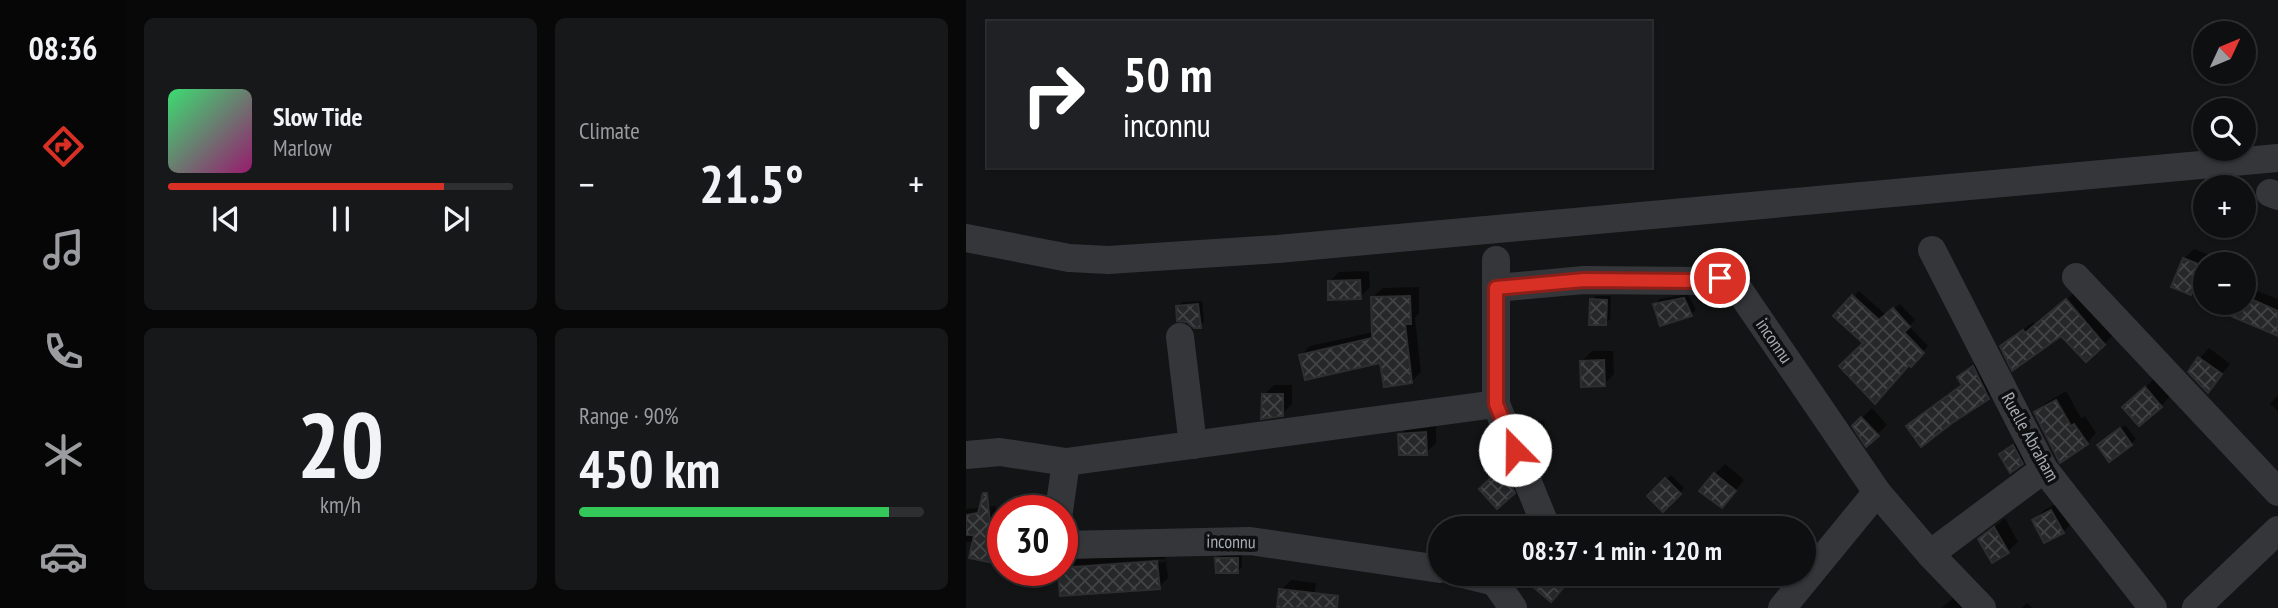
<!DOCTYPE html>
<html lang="en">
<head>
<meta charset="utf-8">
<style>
	body { margin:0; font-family:"PT Sans Narrow",sans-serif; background:#171819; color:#f1f3f6; height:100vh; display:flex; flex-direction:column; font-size:26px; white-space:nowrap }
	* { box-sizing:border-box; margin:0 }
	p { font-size:23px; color:#9b9c9f }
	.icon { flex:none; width:38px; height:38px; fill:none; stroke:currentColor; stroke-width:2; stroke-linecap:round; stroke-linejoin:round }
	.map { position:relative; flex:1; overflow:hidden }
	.side { display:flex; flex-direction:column; gap:18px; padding:18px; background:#080809; width:840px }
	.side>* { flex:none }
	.banner { position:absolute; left:21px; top:21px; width:665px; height:147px; border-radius:0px; box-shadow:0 2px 5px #0004,0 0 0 2px #2e2f30; background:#202124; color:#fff; overflow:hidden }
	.needle { width:46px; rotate:46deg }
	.buttons { position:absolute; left:1227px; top:21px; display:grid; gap:14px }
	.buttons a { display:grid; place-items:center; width:63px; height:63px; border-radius:50%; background:#0e0f10; box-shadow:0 2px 5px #0004,0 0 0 2px #2e2f30; font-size:35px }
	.speed { position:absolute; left:21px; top:495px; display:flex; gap:14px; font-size:35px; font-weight:700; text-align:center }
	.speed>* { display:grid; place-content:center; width:91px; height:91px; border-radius:50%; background:#0e0f10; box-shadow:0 2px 5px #0004,0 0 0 2px #2e2f30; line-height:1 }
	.speed .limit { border:10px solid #d22; background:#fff; color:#111 }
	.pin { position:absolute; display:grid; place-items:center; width:60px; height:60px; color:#fff; margin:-30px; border:4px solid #fff; border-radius:50%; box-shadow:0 2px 7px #0007 }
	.me { position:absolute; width:77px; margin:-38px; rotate:338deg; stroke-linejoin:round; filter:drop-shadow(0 0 5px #0008) }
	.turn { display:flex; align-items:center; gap:24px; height:147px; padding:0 21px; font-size:32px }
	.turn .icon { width:91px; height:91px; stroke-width:2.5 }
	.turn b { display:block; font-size:49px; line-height:60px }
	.big { font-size:52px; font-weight:700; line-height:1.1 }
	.side .card { flex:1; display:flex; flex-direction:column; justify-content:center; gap:10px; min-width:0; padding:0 24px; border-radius:10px; background:#171819 }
	.side .dial { align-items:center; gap:0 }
	.dial b { font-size:91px; line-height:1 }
	.song { display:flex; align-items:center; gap:21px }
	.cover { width:84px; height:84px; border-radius:10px; background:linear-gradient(135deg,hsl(140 70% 55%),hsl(320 70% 35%)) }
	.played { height:7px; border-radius:4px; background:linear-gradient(90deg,#d93025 80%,#2e2f30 80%) }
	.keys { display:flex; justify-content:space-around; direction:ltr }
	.heat { display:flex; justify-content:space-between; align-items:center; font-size:38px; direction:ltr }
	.charge { height:10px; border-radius:5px; background:linear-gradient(90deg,#34c759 90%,#2e2f30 0) }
	.side .tiles { flex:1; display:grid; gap:18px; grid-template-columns:repeat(2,1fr) }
	.trip { position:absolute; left:462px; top:516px; width:388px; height:70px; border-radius:35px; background:#0e0f10; box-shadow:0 2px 5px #0004,0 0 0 2px #2e2f30; font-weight:700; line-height:70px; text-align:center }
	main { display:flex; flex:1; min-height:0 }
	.menu { display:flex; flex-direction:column; width:126px; justify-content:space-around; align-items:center; background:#060606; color:#9b9c9f }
	.menu .icon { width:49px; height:49px }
	.menu .current { color:#d93025 }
	.menu b { font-size:32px; color:#f1f3f6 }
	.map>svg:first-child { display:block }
	.shadow { fill:#0007; fill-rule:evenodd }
	.building { fill:url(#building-cross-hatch); stroke:#2e2e31; stroke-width:2 }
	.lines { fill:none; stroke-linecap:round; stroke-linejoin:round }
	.minor { stroke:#35363a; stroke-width:28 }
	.route-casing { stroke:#8d1f18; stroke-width:18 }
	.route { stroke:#d93025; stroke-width:12 }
	.labels { text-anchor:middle; stroke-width:7; stroke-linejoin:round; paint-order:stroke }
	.street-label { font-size:18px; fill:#a6acb4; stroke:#0e0f10 }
</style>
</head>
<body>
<main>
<nav class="menu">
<b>08:36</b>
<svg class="icon current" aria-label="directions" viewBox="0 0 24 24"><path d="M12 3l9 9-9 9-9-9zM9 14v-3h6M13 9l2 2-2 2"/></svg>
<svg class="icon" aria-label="music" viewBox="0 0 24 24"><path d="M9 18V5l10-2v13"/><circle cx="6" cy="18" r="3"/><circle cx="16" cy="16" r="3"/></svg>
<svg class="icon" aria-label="phone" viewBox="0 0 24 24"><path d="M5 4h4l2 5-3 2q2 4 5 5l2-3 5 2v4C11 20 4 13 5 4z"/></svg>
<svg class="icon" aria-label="climate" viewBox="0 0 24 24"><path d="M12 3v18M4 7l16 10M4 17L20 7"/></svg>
<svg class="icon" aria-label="car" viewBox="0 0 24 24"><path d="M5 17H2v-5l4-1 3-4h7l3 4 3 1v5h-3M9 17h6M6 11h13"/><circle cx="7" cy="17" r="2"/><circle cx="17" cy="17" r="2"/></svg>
</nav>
<section class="side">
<div class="tiles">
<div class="card">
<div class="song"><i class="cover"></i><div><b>Slow Tide</b><p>Marlow</p></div></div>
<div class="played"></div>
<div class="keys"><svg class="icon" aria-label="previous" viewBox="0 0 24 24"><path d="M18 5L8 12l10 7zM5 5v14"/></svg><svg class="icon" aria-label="pause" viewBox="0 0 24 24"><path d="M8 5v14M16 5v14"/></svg><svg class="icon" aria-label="next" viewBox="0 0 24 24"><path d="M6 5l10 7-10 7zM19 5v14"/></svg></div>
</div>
<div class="card"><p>Climate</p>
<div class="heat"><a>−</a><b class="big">21.5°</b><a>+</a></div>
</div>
<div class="card dial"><b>20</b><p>km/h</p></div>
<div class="card"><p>Range · 90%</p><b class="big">450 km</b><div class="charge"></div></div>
</div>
</section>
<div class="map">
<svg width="1312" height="608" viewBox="0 0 1312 608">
	<defs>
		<pattern id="building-cross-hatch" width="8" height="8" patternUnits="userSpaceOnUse" patternTransform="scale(1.75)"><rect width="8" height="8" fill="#262729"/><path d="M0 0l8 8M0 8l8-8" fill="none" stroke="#424446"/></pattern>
	</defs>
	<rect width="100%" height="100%" fill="#131415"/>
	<g class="shadow">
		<path d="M1228,249L1246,256L1242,264H1239V272L1234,283L1224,293L1218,259Z"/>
		<path d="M403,271L404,287L394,297L363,282L373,272Z"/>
		<path d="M1278,286L1312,299V332L1261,312L1265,303H1278Z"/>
		<path d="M453,287V313L449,318L455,372L445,382L416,361L335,355L344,346L408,332L407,297L417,288Z"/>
		<path d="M893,291L920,315L934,304L949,320L943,326L962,346L945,365L900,343L870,316Z"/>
		<path d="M1110,291L1147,335L1138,344L1097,334L1036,347L1067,322L1069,326Z"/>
		<path d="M722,294L730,310L725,314L689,304L694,299Z"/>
		<path d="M630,296H645L644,319L639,324L625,300Z"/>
		<path d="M236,301L238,321L234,326L212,307L216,302Z"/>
		<path d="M1243,348L1264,364L1242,390L1234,358Z"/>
		<path d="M626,351H647L648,374L638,384L616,361Z"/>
		<path d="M1016,358L1031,388L1022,397L985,421L942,426L997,384L993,377Z"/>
		<path d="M1189,378L1204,396L1195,406L1169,397Z"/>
		<path d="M308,385H326V404L316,414L298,395Z"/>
		<path d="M1100,391L1115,418L1119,416L1130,433L1121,443L1070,412L1080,403Z"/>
		<path d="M1312,395V411L1304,404Z"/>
		<path d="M906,408L921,425L901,444L888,426Z"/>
		<path d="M578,420L581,440L577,444L559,427L564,423Z"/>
		<path d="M470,423V443L460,453L434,435L444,425Z"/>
		<path d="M1159,425L1170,439L1165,444L1138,441Z"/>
		<path d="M1052,442L1060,458L1056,463L1035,454Z"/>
		<path d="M544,462L557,482L547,492L525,479Z"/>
		<path d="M759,464L778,480L765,496L749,474Z"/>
		<path d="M705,475L718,488L697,509L684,496Z"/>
		<path d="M1096,501L1107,522L1097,532L1068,520L1078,510Z"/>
		<path d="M30,506L34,554L27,561L8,542H0V509Z"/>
		<path d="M1039,518L1052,542L1042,551L1015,539Z"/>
		<path d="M199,553L202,578L193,587L96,570V566L102,560ZM199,559L200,562L101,570V566Z"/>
		<path d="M256,554H276V567L272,571L251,559Z"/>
		<path d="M571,574H622L610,587L602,580Z"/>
		<path d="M325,580L350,583L347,608H312L315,590Z"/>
		<path d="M990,595L1003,608H976Z"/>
		<path d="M1061,603L1066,608H1056Z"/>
	</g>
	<g class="building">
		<path d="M1217,258L1237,266L1225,295L1205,287Z"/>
		<path d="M394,280L395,299L362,300V281Z"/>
		<path d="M886,295L913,320L927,308L944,327L938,332L958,353L945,367L943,365L909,404L873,366L897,343L867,316Z"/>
		<path d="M444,296L445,324H439L446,383L418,387L414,363L339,380L333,355L406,338L405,297Z"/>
		<path d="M1278,296L1312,311V336L1234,303H1278Z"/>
		<path d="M718,298L726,316L694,326L687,304Z"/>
		<path d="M624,299L641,300L640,325H623Z"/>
		<path d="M1100,299L1139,345L1120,362L1095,336L1046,371L1034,346L1057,330L1059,333Z"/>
		<path d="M232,304L235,328H228L221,322L211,321L210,306Z"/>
		<path d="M1232,357L1256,374L1242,393L1222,372Z"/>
		<path d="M638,360L639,386L615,387L614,361Z"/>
		<path d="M1007,366L1023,399L986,423L955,447L940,426L996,385L991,377Z"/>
		<path d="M1179,387L1196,407L1173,426L1156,407Z"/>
		<path d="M296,394H317V416L295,419Z"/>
		<path d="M1090,400L1105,426L1108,424L1122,444L1094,463L1068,412Z"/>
		<path d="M895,417L913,436L900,447L886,426Z"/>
		<path d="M574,424L578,446L566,448L557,427Z"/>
		<path d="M1154,428L1166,445L1143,462L1131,445Z"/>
		<path d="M460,432L461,455H433L432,434Z"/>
		<path d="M1047,445L1057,464L1044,473L1033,454Z"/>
		<path d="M533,470L544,482L549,493L531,509L513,489Z"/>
		<path d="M748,473L770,491L756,508L733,491Z"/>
		<path d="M699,478L715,494L697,512L681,496Z"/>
		<path d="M17,493H21L28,563L3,558L8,535H0V515L12,513Z"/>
		<path d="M1085,510L1098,533L1078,543L1066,520Z"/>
		<path d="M1028,527L1043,553L1026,563L1012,539Z"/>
		<path d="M249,558H272V573H250Z"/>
		<path d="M191,561L194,589L94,596L92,570H96V568Z"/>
		<path d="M552,574H609L585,602Z"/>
		<path d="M313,589L372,596L371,608H311Z"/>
	</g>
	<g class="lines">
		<g class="minor">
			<path d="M1304,193L1312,196"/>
			<path d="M0,238L103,258L142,260L312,249L1312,158"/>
			<path d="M966,250L1078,469L1187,608"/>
			<path d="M530,260V404"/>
			<path d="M1110,277L1312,492"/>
			<path d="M530,288L618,280L732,281L754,278L771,287L911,492L964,554L1016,608"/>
			<path d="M214,337L227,445"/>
			<path d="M0,455L34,452L100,462L530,404L577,519L572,528"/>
			<path d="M93,511L100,462"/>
			<path d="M96,545L284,541L474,569"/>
			<path d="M964,554L1078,469"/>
			<path d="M496,574L529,582L547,608"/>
			<path d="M816,608L911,492"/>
			<path d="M1230,608L1312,530"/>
		</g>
	</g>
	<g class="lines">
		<g class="route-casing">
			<path id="route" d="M549,450L530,404V288L618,280L732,281L754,278"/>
		</g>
		<use href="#route" class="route"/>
	</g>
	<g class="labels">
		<g class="street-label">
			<text transform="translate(808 341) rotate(56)" y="6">inconnu</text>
			<text transform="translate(1064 437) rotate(61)" y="6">Ruelle Abraham</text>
			<text transform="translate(265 542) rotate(1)" y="6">inconnu</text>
		</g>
	</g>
</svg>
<div class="buttons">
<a><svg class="needle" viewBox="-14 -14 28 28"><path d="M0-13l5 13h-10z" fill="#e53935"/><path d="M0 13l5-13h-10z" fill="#9b9c9f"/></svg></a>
<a><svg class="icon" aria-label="search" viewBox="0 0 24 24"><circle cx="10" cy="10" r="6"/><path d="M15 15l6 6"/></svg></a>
<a>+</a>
<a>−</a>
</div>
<div class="speed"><div class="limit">30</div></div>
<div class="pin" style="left:754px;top:278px;background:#d93025"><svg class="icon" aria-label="arrive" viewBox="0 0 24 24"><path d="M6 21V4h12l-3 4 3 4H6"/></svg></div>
<svg class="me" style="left:549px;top:450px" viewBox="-20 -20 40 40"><circle r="19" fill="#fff"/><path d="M0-13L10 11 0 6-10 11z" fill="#d93025"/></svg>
<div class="trip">08:37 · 1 min · 120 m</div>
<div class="banner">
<div class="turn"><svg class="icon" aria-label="right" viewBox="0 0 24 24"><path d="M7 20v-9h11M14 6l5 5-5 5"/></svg><div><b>50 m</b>inconnu</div></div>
</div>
</div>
</main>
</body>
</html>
